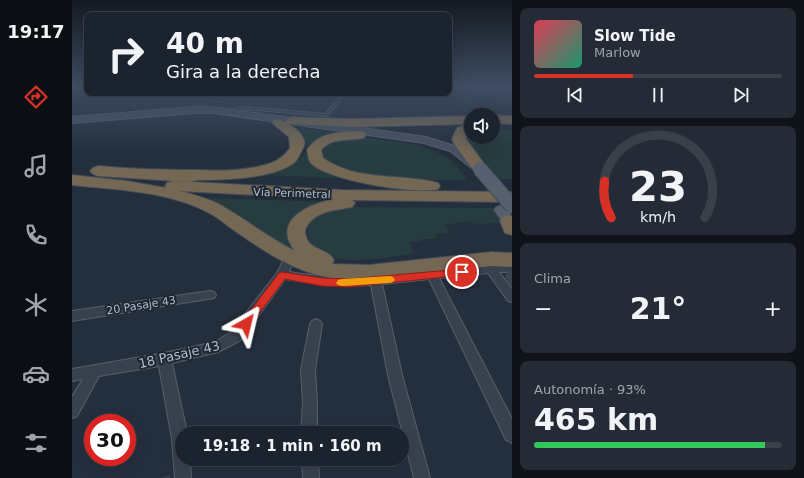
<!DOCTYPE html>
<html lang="es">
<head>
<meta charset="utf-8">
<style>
	body { margin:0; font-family:"DejaVu Sans",sans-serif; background:#242b36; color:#f1f3f6; height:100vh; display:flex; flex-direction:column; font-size:15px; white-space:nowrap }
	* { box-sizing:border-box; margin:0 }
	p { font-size:13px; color:#a0a4aa }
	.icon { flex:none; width:22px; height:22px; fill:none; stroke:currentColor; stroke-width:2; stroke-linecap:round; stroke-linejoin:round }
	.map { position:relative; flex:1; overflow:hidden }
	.side { display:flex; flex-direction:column; gap:8px; padding:8px; background:#0f1319; width:292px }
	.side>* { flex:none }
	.top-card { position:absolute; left:12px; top:12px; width:368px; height:84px; border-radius:8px; box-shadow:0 4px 16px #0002,0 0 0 1px #39404a; background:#1b232e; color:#f1f3f6; overflow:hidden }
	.tools { position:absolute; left:392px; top:108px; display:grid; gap:8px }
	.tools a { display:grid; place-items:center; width:36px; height:36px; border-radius:50%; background:#1b232e; box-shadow:0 4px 16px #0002,0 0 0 1px #39404a; font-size:20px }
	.speed { position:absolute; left:12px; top:414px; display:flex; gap:8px; font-size:20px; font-weight:700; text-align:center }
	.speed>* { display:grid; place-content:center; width:52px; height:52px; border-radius:50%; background:#1b232e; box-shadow:0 4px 16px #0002,0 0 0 1px #39404a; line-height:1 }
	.speed .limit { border:6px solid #d22; background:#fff; color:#111 }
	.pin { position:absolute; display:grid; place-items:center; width:34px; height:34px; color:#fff; margin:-17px; border:2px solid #fff; border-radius:50%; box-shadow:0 1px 4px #0007 }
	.me { position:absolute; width:44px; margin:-22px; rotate:37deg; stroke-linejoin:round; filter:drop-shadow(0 0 3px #0008) }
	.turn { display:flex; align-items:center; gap:14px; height:84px; padding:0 16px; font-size:18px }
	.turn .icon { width:52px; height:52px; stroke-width:2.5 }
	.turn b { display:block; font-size:28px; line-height:34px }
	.big { font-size:30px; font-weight:600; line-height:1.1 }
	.side .tile { flex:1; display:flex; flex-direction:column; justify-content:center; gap:6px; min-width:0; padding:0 14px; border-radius:8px; background:#242b36 }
	.side .dial { align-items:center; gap:0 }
	.dial svg { height:104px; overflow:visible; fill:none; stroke:#39404a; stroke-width:7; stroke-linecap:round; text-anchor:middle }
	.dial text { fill:#f1f3f6; stroke:none }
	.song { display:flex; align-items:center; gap:12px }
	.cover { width:48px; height:48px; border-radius:6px; background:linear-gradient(135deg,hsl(350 70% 55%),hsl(160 70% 35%)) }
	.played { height:4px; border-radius:2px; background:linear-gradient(90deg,#d93025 40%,#39404a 40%) }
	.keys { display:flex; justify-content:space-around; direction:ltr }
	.heat { display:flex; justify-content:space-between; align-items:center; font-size:22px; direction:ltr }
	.charge { height:6px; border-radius:3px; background:linear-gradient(90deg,#34c759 93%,#39404a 0) }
	.trip { position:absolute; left:103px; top:426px; width:234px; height:40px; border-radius:20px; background:#1b232e; box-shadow:0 4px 16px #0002,0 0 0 1px #39404a; font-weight:600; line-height:40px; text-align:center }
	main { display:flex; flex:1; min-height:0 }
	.tabs { display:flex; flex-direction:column; width:72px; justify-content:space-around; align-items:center; background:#0b0e12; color:#a0a4aa }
	.tabs .icon { width:28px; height:28px }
	.tabs .current { color:#d93025 }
	.tabs b { font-size:18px; color:#f1f3f6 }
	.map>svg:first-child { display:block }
	.green { fill:#263c3f }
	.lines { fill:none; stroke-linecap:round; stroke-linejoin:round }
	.lane-casing { stroke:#565f6c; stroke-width:2 }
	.street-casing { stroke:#565f6c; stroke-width:2 }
	.secondary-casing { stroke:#565f6c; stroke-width:2 }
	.primary-casing { stroke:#414a57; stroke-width:2 }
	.highway-casing { stroke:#434c59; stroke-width:2 }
	.path { stroke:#44595c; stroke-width:1; stroke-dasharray:2 2; stroke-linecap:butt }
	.lane { fill:#38414e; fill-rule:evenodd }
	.street { fill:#38414e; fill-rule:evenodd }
	.secondary { fill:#465061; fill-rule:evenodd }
	.primary { fill:#56606e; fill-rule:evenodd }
	.highway { fill:#746855; fill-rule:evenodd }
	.primary-bridge-casing { stroke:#414a57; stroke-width:16; stroke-linecap:butt }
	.primary-bridge { stroke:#56606e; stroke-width:14 }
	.wall { fill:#3b4654 }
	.building { fill:#455162; stroke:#303945 }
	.route { fill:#d93025; stroke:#8d1f18 }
	.slow { fill:#f59e0b }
	.labels { text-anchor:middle; stroke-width:4; stroke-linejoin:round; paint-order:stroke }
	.street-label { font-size:11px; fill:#b4bcc9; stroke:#1d2633 }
	.near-street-label { font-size:13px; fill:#b4bcc9; stroke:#1d2633 }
</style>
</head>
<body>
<main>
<nav class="tabs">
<b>19:17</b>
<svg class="icon current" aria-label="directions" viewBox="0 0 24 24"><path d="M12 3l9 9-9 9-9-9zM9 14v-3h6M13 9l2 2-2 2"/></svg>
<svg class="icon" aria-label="music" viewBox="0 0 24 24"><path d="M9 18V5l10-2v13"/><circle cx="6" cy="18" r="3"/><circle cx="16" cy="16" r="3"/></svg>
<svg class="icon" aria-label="phone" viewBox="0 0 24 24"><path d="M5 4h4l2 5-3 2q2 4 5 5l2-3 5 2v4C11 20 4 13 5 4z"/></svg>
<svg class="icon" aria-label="climate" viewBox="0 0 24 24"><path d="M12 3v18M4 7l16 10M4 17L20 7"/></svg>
<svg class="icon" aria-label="car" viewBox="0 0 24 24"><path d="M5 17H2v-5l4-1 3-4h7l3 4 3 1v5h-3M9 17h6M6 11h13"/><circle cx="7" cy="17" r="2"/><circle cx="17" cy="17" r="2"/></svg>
<svg class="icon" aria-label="filters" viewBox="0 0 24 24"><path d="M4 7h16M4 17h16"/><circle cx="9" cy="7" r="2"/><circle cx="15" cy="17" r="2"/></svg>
</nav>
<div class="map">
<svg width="440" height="478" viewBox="0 0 440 478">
	<rect width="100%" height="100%" fill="#242f3e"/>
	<g class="green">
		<path d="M220,127L271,133L239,154L282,179L191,175C215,168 257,153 220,127Z"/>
		<path d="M421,129L440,130V179H426C414,167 400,154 396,137L399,134V137H421Z"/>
		<path d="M286,137C316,141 352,142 377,159C384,164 390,173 395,180H338L294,175L260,167L246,153C254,139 272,139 286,137Z"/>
		<path d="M133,198L262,202L238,207L223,254L174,222Z"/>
		<path d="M283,207L422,208L431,223L403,224L398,221L373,225L378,233L364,234V239H350L348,241L337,242L342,254C317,257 284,264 260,257C234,250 225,223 253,211C261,207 274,208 283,207Z"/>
	</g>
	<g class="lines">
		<g class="lane-casing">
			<path id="lane" d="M270,93H272L269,100L255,116H254L174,109L167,110L159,113L157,112L165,108L174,107L253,114L267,99Z"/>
		</g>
		<g class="street-casing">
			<g id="street">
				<path d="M218,254L222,255L223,257L217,272C291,285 365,268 440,264V272H427L440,289V302L436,301L416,273L367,278L440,419V443L434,440L357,279L310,284L330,375L358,478H342L316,375L299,285C270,287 242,284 213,279L169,340L146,352L100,363L115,433H110V459H118L119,478H103L100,439L87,366L27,376L5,416L0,418V397L11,379L0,381V369L92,353L143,342L159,332L205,273L214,255Z"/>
				<path d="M138,291L142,292L144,295L142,298L0,321V311Z"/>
				<path d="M244,319L248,321L250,324L243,370L245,401V433H229L231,401L229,370L238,324L240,321Z"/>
				<path d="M230,459H246L247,478H231Z"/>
			</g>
		</g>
		<g class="secondary-casing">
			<path id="secondary" d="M122,107H141L354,137L386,147L411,166L409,169H401L378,151L352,143L141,113H122L0,123V117Z"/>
		</g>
		<g class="primary-casing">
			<path id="primary" d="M430,205C440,208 440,219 440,229L434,227L422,210L424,207Z"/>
		</g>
		<g class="highway-casing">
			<g id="highway">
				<path d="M421,115L440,116V124L421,123Z"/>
				<path d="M399,116V132L396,133L394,139L416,169L413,172L408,174L403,172L382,144L380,139L385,128L396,124L281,127L216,124C225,129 238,139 230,150C228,154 226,158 224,161C205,179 150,180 125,180L119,182L26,176L21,174L18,171L21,168L26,166C60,169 93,170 127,170C150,171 177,171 199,163C207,160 213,155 218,148L217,137L200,123L202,120L206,119L215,123L214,121L216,118L220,117L281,119Z"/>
				<path d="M287,131L292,132L294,135L292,138C277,141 260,137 249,150L251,158C285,182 328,173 366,183L368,186L366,189C344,195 251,180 238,162C236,159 236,154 235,150C247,132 267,132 287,131Z"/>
				<path d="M0,175L55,181L94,188L93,186L95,183L101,181L270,190L440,192V202L280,200L283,203L280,207C262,211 242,210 233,230C234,252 254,246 262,260L260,264L297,265L420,252L440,253V267L420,266C390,269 360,272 330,276C305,278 279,283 254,277C221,270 193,252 166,233C157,227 148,219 139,214C98,191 45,190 0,185ZM108,191L262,199C237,204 199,220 223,251C198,239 176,221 152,207C139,199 123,195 108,191Z"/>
				<path d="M437,216H440V235L433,233L428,221L431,217Z"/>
			</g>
		</g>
		<g class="path">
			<path d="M143,100L154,103"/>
			<path d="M136,102L143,100L140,96"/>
			<path d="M59,106H65"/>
		</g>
		<use href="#lane" class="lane"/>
		<use href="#street" class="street"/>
		<use href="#secondary" class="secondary"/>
		<use href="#primary" class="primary"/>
		<use href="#highway" class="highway"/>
		<g class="primary-bridge-casing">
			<path id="primary-bridge" d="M408,169L440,206"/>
		</g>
		<use href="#primary-bridge" class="primary-bridge"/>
	</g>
	<path class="wall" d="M437,268H440V288L433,277Z"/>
	<g class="building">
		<path d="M437,268H440V272Z"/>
		<path d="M98,476V478H89Z"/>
	</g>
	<linearGradient id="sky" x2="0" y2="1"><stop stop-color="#141a22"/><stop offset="0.57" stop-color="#3f4d63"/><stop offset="1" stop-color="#3f4d63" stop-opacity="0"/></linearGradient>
	<rect width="440" height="152" fill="url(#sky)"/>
	<path class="route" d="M390,269L394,272L393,275L277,287L250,286L213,279L177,327L174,328L170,327L168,324L207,273L210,272L250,278L277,279Z"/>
	<path class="slow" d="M318,276L321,277L323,280L321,282L318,283L270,286L266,285L264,283L266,280L270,279Z"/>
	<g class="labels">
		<g class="street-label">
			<text transform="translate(220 193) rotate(2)" y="4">Vía Perimetral</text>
			<text transform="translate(69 305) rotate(-9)" y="4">20 Pasaje 43</text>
		</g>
		<g class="near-street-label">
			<text transform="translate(107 354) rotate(-13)" y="5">18 Pasaje 43</text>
		</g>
	</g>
</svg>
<div class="tools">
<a><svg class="icon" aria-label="sound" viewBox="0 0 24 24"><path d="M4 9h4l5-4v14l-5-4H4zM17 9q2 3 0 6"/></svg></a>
</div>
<div class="speed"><div class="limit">30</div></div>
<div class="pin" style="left:390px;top:272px;background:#d93025"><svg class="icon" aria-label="arrive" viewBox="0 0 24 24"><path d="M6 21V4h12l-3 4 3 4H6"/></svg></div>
<svg class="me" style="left:174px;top:324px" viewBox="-20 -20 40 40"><path d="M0-17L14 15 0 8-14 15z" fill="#d93025" stroke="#fff" stroke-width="4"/></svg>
<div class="trip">19:18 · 1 min · 160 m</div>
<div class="top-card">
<div class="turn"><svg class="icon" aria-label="right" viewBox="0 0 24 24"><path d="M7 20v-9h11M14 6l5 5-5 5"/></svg><div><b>40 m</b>Gira a la derecha</div></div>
</div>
</div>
<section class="side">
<div class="tile">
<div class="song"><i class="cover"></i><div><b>Slow Tide</b><p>Marlow</p></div></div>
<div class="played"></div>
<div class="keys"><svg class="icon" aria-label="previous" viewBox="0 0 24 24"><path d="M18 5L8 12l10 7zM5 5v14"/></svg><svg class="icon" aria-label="pause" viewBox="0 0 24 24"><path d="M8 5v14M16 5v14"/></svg><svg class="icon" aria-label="next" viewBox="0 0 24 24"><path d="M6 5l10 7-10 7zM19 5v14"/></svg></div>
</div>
<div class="tile dial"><svg viewBox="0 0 100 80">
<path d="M14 69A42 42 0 1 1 86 69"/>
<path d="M14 69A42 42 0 0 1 9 41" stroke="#d93025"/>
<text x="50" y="56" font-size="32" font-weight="700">23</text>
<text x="50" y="72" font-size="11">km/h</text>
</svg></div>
<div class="tile"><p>Clima</p>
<div class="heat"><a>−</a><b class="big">21°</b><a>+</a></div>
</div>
<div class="tile"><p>Autonomía · 93%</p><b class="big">465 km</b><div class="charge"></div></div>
</section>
</main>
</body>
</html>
